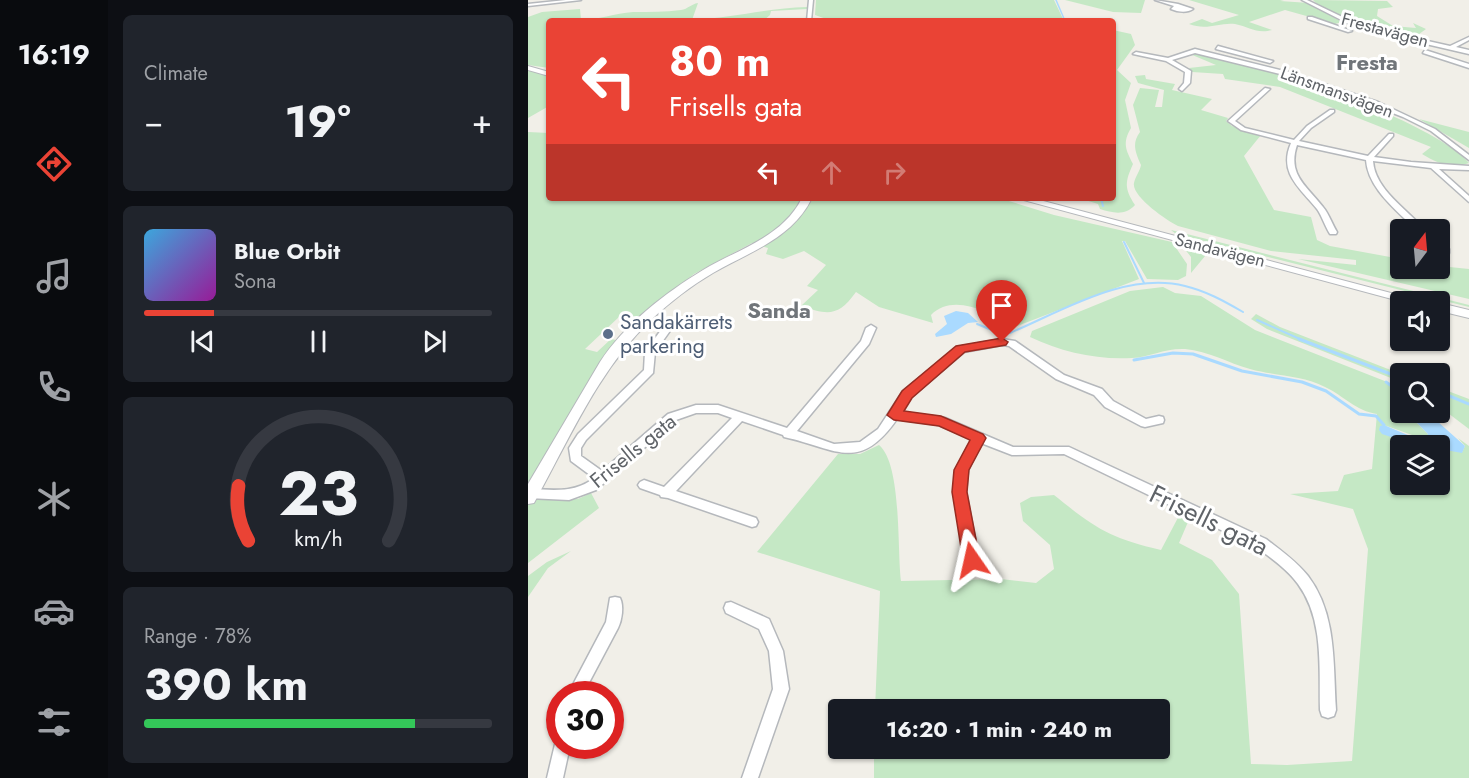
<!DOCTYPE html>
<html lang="en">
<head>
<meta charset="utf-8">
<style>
	body { margin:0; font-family:Jost,sans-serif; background:#20242c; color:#f1f3f6; height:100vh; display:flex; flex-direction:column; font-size:22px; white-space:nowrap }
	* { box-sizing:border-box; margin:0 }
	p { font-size:20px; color:#9ea1a6 }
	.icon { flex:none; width:33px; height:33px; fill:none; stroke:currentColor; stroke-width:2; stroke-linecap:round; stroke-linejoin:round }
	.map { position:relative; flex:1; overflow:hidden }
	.drawer { display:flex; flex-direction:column; gap:15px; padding:15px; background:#0d0f14; width:420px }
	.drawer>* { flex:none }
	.hud { position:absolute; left:18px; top:18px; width:570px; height:183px; border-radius:6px; box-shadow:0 2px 4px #0004; background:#ea4335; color:#fff; overflow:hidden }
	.needle { width:39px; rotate:16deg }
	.tools { position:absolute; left:862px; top:219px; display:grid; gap:12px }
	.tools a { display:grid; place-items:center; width:60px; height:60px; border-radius:6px; background:#171b24; box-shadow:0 2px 4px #0004; font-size:30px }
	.speed { position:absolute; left:18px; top:681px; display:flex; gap:12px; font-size:30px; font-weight:700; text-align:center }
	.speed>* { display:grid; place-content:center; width:78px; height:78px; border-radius:50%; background:#171b24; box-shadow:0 2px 4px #0004; line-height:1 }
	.speed .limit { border:9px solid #d22; background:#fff; color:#111 }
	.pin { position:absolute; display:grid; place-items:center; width:51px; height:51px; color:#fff; margin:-62px -26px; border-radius:50% 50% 50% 0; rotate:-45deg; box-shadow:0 0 6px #0007 }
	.pin .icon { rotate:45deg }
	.me { position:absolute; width:66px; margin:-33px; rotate:349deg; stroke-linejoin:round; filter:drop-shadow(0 0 4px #0008) }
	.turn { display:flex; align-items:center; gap:21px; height:126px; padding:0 24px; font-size:27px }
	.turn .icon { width:78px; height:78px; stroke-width:2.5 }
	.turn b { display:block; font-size:42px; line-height:51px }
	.lanes { display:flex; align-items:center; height:57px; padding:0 24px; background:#0003; justify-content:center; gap:30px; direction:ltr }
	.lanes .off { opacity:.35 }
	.big { font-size:45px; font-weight:700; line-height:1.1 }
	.drawer .tile { flex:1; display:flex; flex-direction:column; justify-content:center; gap:9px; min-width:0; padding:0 21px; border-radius:9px; background:#20242c }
	.drawer .dial { align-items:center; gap:0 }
	.dial svg { height:156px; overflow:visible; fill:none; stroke:#363941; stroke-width:7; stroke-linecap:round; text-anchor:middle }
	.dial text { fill:#f1f3f6; stroke:none }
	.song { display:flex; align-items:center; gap:18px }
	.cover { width:72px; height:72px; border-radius:9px; background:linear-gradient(135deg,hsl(200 70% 55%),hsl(300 70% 35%)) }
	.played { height:6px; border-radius:3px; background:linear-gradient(90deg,#ea4335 20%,#363941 20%) }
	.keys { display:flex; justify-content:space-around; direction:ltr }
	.heat { display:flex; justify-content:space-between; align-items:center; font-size:33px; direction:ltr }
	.charge { height:9px; border-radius:4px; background:linear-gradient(90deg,#34c759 78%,#363941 0) }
	.trip { position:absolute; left:300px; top:699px; width:342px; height:60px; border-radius:6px; background:#171b24; box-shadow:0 2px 4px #0004; font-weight:700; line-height:60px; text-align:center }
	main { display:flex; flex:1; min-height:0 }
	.tab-bar { display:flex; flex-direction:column; width:108px; justify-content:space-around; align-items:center; background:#090b0e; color:#9ea1a6 }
	.tab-bar .icon { width:42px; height:42px }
	.tab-bar .active { color:#ea4335 }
	.tab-bar b { font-size:27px; color:#f1f3f6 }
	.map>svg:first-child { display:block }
	.green { fill:#c5e8c5 }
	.water { fill:#aadaff }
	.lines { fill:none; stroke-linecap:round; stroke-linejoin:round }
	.stream-far2 { stroke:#aadaff; stroke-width:1.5 }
	.stream-far1 { stroke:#aadaff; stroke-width:2 }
	.stream { stroke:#aadaff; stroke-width:3 }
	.minor-casing { stroke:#b5b8bc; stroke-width:3 }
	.tertiary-casing { stroke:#b5b8bc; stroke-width:2 }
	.minor { fill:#fff; fill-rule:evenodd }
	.tertiary { fill:#fff; fill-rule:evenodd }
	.route { fill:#ea4335; stroke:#982c22; stroke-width:1.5 }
	.service-dot { fill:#5c6f8a; stroke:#fff; stroke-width:2 }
	.labels { text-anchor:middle; stroke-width:6; stroke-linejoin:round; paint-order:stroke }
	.far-street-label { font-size:18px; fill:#5f6368; stroke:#fff }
	.service-label { font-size:21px; fill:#4e5e75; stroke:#fff; text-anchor:start }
	.street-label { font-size:21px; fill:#5f6368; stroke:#fff }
	.far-district-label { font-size:22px; font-weight:bold; fill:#70757a; stroke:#fff }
	.neighbourhood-label { font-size:22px; font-weight:bold; fill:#70757a; stroke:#fff }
	.near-street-label { font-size:26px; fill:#5f6368; stroke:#fff }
</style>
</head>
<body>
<main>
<nav class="tab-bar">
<b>16:19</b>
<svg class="icon active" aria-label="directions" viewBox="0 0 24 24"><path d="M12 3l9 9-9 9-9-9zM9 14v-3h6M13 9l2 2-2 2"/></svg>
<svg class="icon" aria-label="music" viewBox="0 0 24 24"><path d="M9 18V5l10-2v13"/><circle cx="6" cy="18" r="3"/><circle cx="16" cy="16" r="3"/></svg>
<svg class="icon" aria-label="phone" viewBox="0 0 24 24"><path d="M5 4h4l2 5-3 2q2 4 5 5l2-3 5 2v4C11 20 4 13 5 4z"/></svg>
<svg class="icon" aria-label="climate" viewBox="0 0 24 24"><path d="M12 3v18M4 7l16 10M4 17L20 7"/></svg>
<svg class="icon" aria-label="car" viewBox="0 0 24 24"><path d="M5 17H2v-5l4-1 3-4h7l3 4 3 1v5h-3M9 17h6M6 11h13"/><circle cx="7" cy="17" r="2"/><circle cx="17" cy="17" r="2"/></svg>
<svg class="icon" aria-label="filters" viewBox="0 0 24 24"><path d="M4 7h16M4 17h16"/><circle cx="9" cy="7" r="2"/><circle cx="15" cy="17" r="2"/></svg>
</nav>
<section class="drawer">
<div class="tile"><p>Climate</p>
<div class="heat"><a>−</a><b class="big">19°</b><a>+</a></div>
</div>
<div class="tile">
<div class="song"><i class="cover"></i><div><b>Blue Orbit</b><p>Sona</p></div></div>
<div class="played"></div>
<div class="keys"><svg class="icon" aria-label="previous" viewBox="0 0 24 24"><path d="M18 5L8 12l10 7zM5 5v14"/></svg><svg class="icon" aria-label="pause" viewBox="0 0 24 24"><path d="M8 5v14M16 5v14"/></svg><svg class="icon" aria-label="next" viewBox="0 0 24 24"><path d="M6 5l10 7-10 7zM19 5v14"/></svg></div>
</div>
<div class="tile dial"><svg viewBox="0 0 100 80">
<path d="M14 69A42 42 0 1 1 86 69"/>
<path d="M14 69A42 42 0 0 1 9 41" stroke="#ea4335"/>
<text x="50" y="56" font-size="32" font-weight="700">23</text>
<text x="50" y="72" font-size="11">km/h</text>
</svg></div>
<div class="tile"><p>Range · 78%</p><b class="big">390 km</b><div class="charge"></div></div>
</section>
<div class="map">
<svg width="941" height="778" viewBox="0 0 941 778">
	<rect width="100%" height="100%" fill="#f1efe8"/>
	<g class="green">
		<path d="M288,0H526L536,21H304L287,15Z"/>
		<path d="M537,0H617L613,13L585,12Z"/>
		<path d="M661,0H756L752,1L781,3L814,22L807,24L757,10L721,22L744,30C729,34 721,27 707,24C692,22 679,31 661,24L674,19L684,23L711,15Z"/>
		<path d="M785,0L859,1L865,7L850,9L849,16L865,26L888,28L885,23L898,29L887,37C858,32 804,24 785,0Z"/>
		<path d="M170,3L164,20C204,18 240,8 279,7V9L243,11L242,15L235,21H21V68L0,65V17L14,12L52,9L53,20C70,20 87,13 105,12C122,12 137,12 153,10C160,9 163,4 170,3Z"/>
		<path d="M585,30L603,34L607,45L589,70L603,83L597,100L603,128C594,143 598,150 605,164C597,182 596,188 607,205C597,216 585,213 572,209L570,204L551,198H585Z"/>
		<path d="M667,53C719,55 909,123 941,163C925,169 908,163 894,154L903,147L752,87L697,79L695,74L664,72L661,68L688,65L662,54Z"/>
		<path d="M0,70L21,76V106L0,118Z"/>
		<path d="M617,75L618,79L647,84L644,90L684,99L673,110L700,118L698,121L704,126L733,135L716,156L746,210L783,217L789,240L802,246L873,259V268H912V266L941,269V299L770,259L828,265V260L743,251L650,226C639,221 603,196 606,183C607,177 612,171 613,165C608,153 603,144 612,132L605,105L612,88L631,90L627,107H634L636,90L610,83L607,76Z"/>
		<path d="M891,119L941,132V148Z"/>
		<path d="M0,132L21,133V198H471L526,215L644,242L659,264L658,276L650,280L619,279L597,241H594L611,279L479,330L461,324L457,312C439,304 418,300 403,315L405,323L351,307L328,292C310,317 300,315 273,306L290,290L279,286L298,265L276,251L255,259L238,254L240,248L224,243L166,274L101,327L96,326L103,318L92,316L57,349L69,352L83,339L88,340L0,490Z"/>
		<path d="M643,230L941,305V307L648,234Z"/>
		<path d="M652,243L682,250L663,273V257Z"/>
		<path d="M635,287L647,293L673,296L727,330L872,387L873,412L879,413L900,434L898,440L856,425L892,445L873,446V484H912V449L934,452L937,446L930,438L941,446V778H346V749L632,748V710L347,709L352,591L229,552L310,454H332L351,445C374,464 369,550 373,581L473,579L508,583L526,569L522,545L495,521L492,503L503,497L526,495C567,528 581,538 633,550L654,510L663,515L651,543L684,560L711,594L723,764L759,765L824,761L840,549L825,509L762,494L810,491L816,475L844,469L849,414C828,411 816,396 797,387C774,375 747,376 722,369C700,363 681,351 657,349C637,348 622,357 604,358C568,360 534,352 502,337L504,331L602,291Z"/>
		<path d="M728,314L752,327L873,374V382L739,329L723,319Z"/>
		<path d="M912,388L941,399V429L912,407Z"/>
		<path d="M63,493L71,508L0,563V500L50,499Z"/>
		<path d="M43,551L20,568L0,597V576L19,562Z"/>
	</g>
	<g class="water">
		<path d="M428,311L440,313L450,322L440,323L423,334L408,337L407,334L419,324L416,316Z"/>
		<path d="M879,413H900L937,446L934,453L912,449V446L887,445L854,434L851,430L852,426L856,425L882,436L898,439L900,434Z"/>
	</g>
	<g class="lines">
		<path class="stream-far2" d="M528,0L537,21"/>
		<g class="stream-far1">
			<path d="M573,198L575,206"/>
			<path d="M596,242L616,283"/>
			<path d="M729,320L774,340"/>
			<path d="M449,324L471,333"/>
			<path d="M482,333C534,311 598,271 657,286C678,291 696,301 715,312"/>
		</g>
		<g class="stream">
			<path d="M771,339L873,378"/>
			<path d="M606,360L645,353L665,354L714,371L774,382L798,391L831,414L848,416L856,425"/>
			<path d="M858,382L872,392"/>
			<path d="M912,392L941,404"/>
		</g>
		<g class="minor-casing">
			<g id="minor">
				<path d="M38,0H53L0,6V4Z"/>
				<path d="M281,0H285L283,21H279Z"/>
				<path d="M627,0L650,4L665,9C659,13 650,12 643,9L646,6Z"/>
				<path d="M774,0H779L833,26L922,46L941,37V40L928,47L941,50V54L829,28Z"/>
				<path d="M780,17H784L824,31L820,32L780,19Z"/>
				<path d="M690,46L745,61L742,63L688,49Z"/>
				<path d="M667,49L760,72L850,102L907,129L941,155V160L903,131L875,117L816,94L756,75L667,53L644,60L663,71L662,83L654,91L651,89L656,83L657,72L638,61L605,54L608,52L640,58Z"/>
				<path d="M897,50L941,64V68L895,53Z"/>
				<path d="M737,88L742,89L707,121L717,128L766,140L779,126L802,110H806V112L783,128L771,141L840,156L861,134H865V136L846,157L883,162L941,166V170L911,169L941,196V202L903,168L845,161C847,190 879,209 897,230H888C869,210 840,189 838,160L769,145C759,175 779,186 795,207C801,214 804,224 809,232L808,234H802C797,226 794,216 789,209C772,188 750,173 763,143L713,130L700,121Z"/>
				<path d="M912,245L921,249V253H918L912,251Z"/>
				<path d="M139,325L144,328L127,352L125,373L58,440L53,448V456L74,471L140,414L168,405H190L259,428L333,341L338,328L343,325L348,328L341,344L269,431L306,444L332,442L350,429L375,391L430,347L474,339L487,341L536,375L574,389L585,401L618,419L631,416L635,417L636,420L635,423L617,427L613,426L577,407L566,395L528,379L481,346L474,345L436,352L383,397L373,412L417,418L485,447H541L738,539C752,550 768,561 780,576C809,614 805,664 808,710L806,716L800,718L794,716L792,710C791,668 796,619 770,584C759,569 743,558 728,547L536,454L484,455L453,443L440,470L438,492L451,560L449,564L444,566L439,564L437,560L426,492L428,470L444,439L411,425L369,419C331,474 307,448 256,437L255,435L214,421L148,491L228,518L230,522L228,526L224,527L140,498L133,497L132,495L112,488L110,485L112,482L116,480L136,487L204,418L190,413H168L148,420L68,490L41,500L0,498V490L3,489C25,490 48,493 66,478L43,461L41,448L50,434L116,370L117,352L136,326Z"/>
				<path d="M87,597L92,598C96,606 94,620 90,628L55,694H40L78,622L82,598Z"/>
				<path d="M203,602L241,619L255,651L261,689L230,778H214L245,689L241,651L231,629L198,613L196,608L198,603Z"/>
				<path d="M32,739V746H42L35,778H19L28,740Z"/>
			</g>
		</g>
		<g class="tertiary-casing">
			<g id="tertiary">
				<path d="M0,66L21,72V76L0,70Z"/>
				<path d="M274,198H284C264,239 221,252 185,273C163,286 142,302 123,320C70,370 41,440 6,503L0,504V484L72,362C96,325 137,293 175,270C210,249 255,237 274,198Z"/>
				<path d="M488,198H504L897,302H875Z"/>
				<path d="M912,303L941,310V318L912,311Z"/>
			</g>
		</g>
		<use href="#minor" class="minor"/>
		<use href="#tertiary" class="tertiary"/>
	</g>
	<path class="route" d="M474,338L480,342L478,345L437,352L384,398L376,411L413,416L455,434L458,438L441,470L439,492L452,560L450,565L444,567L437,565L435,560L424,492L426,470L442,440L411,426L366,420L359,415L374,391L428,346Z"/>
	<circle class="service-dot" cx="80" cy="334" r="6"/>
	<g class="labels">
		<g class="far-street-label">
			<text transform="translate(857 30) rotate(15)" y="6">Frestavägen</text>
			<text transform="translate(809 92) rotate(20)" y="6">Länsmansvägen</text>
			<text transform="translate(692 250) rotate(14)" y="6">Sandavägen</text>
		</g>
		<g class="service-label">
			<text x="92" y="329">Sandakärrets<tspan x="92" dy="24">parkering</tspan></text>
		</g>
		<g class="street-label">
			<text transform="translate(105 451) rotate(-39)" y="7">Frisells gata</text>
		</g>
		<g class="far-district-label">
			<text x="839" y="70">Fresta</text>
		</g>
		<g class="neighbourhood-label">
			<text x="251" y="318">Sanda</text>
		</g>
		<g class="near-street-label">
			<text transform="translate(681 520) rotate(26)" y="9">Frisells gata</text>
		</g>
	</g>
</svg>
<div class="tools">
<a><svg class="needle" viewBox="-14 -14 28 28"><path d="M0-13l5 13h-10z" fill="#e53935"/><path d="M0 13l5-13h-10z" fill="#9ea1a6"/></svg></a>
<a><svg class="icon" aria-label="sound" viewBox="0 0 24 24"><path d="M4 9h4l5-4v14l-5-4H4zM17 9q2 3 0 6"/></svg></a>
<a><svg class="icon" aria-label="search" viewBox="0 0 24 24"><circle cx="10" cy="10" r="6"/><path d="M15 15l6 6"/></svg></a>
<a><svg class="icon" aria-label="layers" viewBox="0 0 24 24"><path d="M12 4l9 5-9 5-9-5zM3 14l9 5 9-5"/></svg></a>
</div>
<div class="speed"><div class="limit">30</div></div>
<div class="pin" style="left:474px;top:342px;background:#d93025"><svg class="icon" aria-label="arrive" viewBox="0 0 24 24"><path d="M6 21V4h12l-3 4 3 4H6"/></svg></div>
<svg class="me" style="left:444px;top:560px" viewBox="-20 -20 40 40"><path d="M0-17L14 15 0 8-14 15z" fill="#ea4335" stroke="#fff" stroke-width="4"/></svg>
<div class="trip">16:20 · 1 min · 240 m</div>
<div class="hud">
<div class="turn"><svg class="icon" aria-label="left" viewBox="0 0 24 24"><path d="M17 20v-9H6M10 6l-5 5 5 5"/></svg><div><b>80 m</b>Frisells gata</div></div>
<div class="lanes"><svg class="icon" aria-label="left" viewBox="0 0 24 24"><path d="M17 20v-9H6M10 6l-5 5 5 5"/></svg><svg class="icon off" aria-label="ahead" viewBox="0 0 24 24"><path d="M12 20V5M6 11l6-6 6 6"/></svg><svg class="icon off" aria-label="right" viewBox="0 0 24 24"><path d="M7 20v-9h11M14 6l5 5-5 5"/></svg></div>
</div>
</div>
</main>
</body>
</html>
